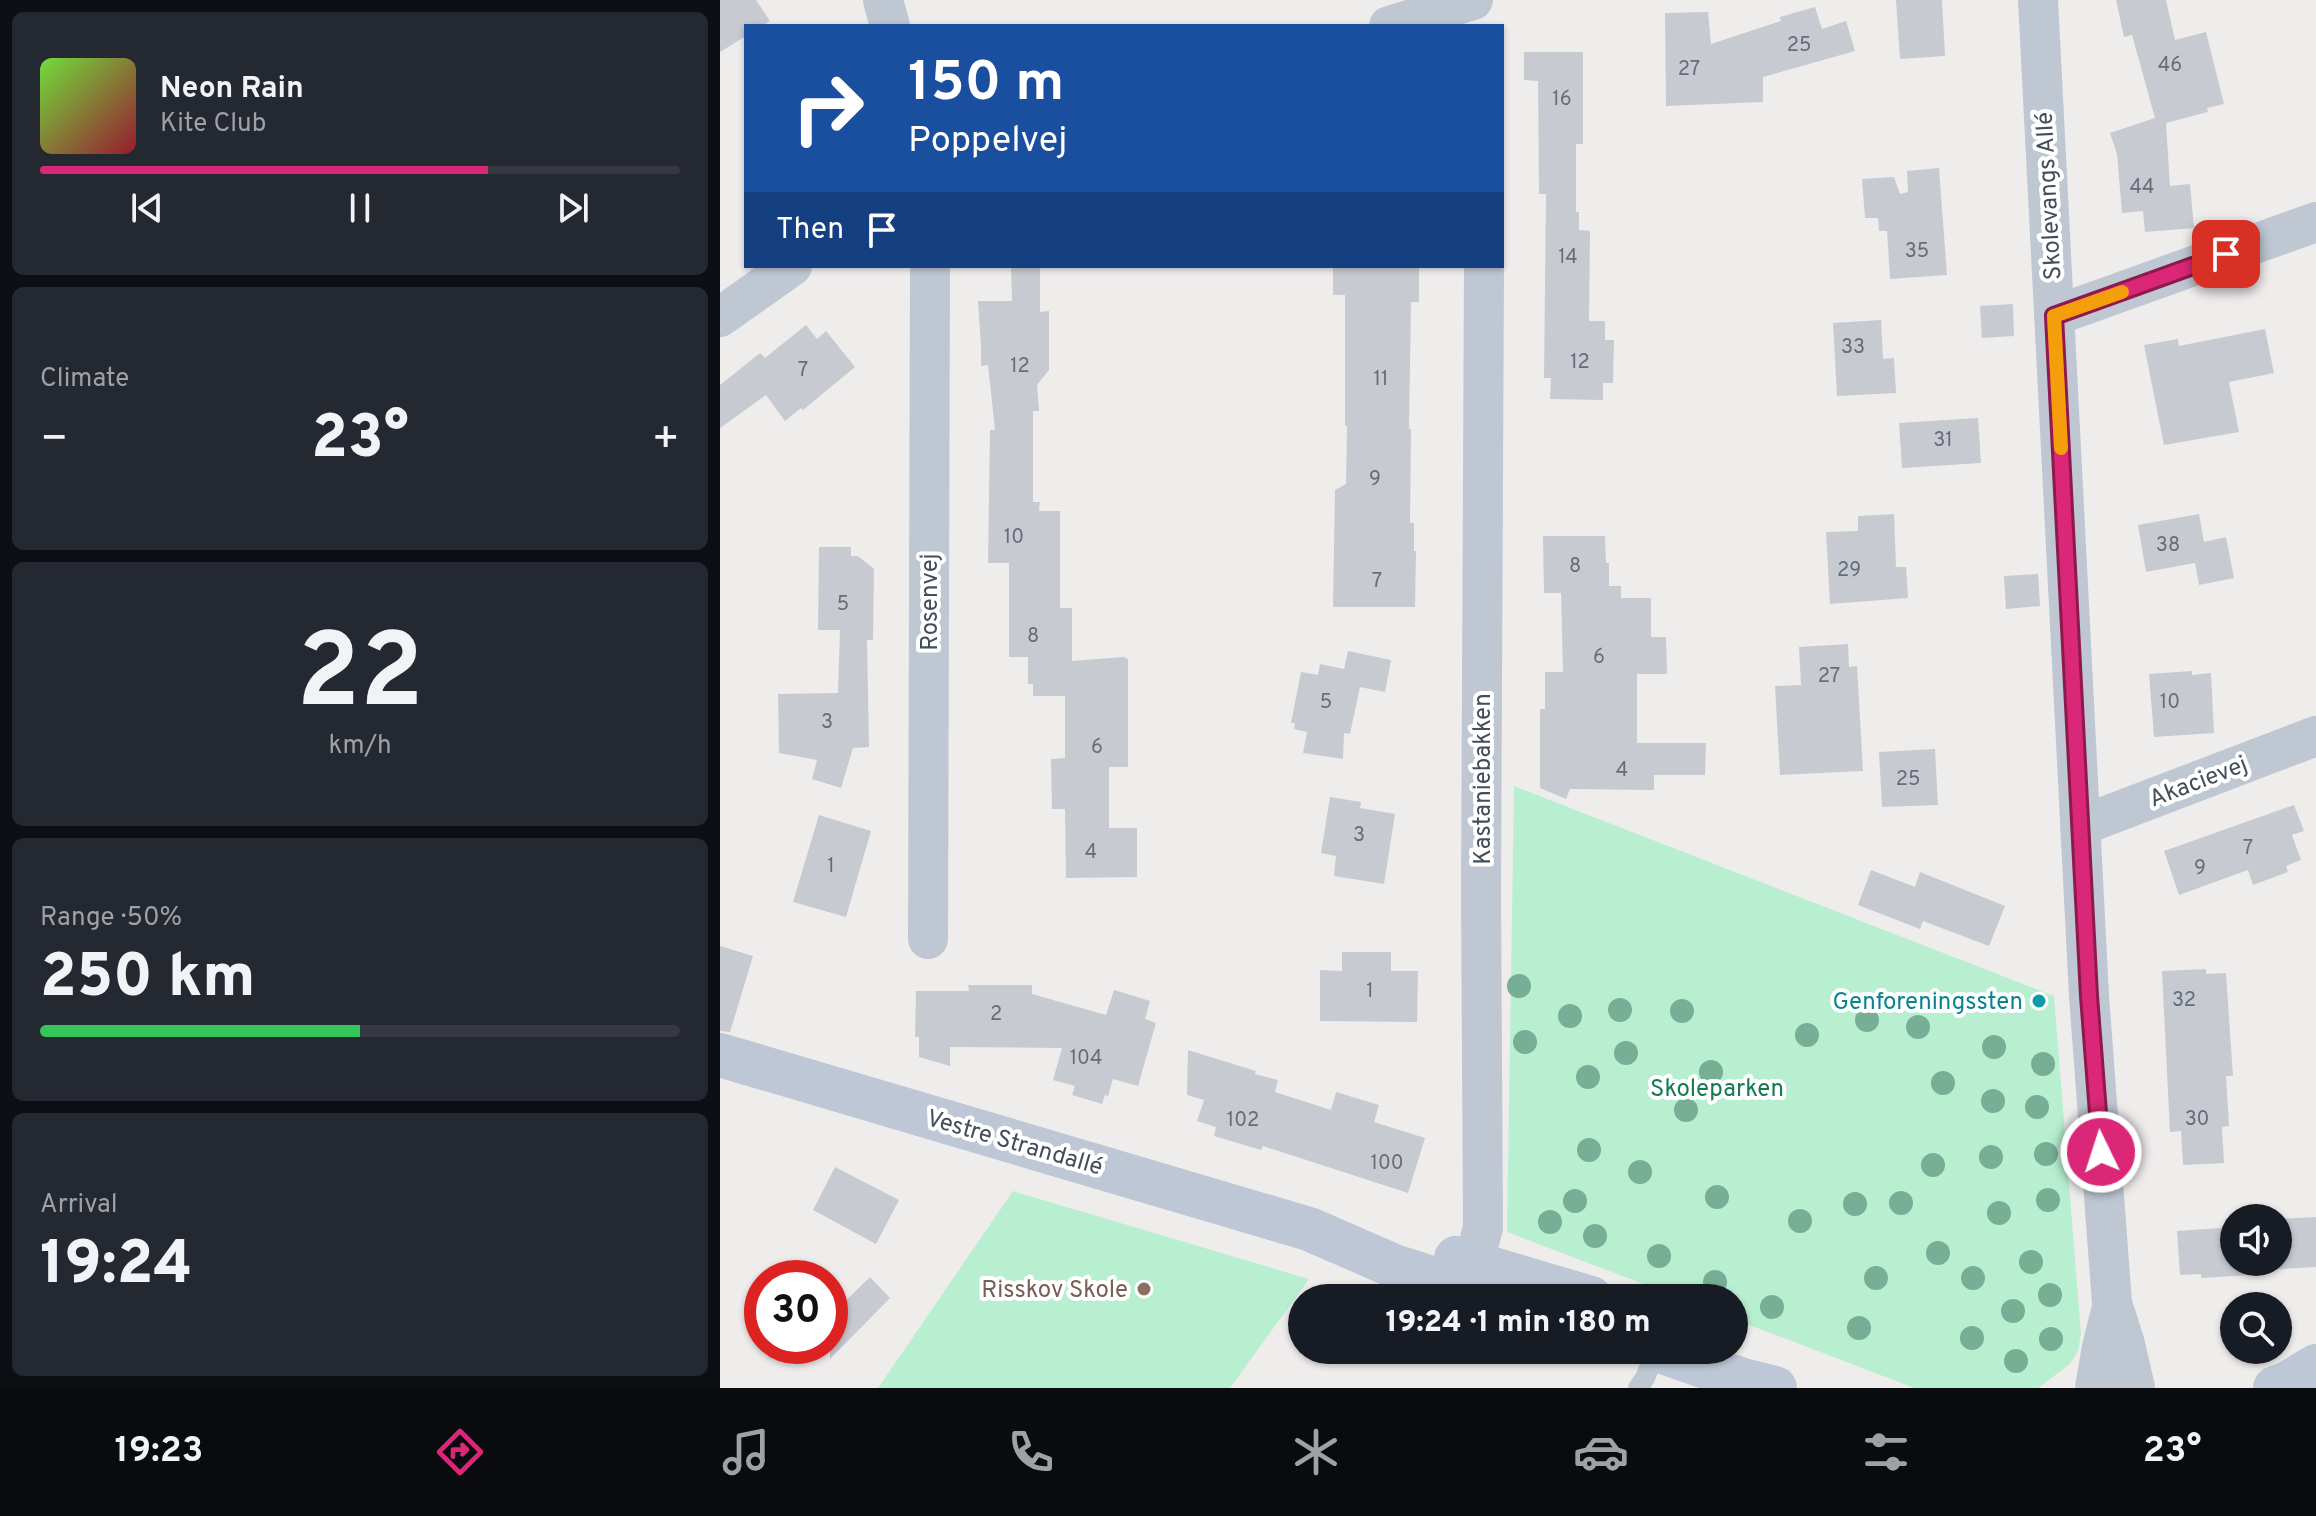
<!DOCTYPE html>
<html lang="en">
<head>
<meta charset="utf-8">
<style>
	body { margin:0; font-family:Overpass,sans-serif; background:#242831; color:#f1f3f6; height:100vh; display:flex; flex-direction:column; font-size:30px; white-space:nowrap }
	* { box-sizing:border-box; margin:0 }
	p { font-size:26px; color:#9ea1a6 }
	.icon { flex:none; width:44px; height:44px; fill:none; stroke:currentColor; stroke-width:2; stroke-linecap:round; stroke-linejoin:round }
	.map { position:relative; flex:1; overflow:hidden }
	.details { display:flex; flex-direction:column; gap:12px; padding:12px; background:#0d0f14; width:720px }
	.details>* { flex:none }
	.guide { position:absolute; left:24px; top:24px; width:760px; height:244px; border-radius:0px; box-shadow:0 2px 6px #0004; background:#1a4fa0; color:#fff; overflow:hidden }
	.buttons { position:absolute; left:1500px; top:1204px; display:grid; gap:16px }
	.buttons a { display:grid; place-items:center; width:72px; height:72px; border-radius:50%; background:#171b24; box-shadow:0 2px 6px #0004; font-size:40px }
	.speed { position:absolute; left:24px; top:1260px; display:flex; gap:16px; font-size:40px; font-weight:700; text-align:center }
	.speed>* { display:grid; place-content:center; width:104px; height:104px; border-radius:50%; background:#171b24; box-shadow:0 2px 6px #0004; line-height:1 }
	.speed .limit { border:12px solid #d22; background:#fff; color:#111 }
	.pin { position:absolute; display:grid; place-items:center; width:68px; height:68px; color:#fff; margin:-34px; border-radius:16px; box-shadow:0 4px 12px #0006 }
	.me { position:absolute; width:88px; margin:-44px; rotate:356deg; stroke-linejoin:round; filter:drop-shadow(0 0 6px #0008) }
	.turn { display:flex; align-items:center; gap:28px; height:168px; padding:0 32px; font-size:36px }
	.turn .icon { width:104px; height:104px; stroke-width:2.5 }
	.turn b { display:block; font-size:56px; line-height:68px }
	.then { display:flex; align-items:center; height:76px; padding:0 32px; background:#0003; gap:16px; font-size:30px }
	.big { font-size:60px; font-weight:800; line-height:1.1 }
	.details .card { flex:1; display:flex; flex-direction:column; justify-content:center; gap:12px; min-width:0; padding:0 28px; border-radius:12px; background:#242831 }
	.details .dial { align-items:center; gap:0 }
	.dial b { font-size:104px; line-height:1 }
	.song { display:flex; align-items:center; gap:24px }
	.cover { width:96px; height:96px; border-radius:12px; background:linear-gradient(135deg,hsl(100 70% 55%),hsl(350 70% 35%)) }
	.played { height:8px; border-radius:4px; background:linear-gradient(90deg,#db2777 70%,#363941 70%) }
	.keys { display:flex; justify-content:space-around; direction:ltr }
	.heat { display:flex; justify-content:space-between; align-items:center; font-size:44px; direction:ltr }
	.charge { height:12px; border-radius:6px; background:linear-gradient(90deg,#34c759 50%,#363941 0) }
	.trip { position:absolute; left:568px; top:1284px; width:460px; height:80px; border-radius:40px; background:#171b24; box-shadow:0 2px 6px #0004; font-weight:800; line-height:80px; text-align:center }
	.tabs { display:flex; height:128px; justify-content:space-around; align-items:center; background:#090b0e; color:#9ea1a6 }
	.tabs .icon { width:56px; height:56px }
	.tabs .on { color:#db2777 }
	.tabs b { font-size:36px; color:#f1f3f6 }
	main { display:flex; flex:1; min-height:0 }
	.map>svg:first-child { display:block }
	.green { fill:#b8efd1 }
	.building { fill:#c8cad2 }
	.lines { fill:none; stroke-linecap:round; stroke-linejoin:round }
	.lane { stroke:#bec7d2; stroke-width:20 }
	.street { stroke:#bec7d2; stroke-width:40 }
	.secondary { stroke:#bdc7d6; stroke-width:44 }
	.tree { fill:#77ae96 }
	.route-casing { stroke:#8e194d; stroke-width:20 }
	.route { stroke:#db2777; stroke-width:14 }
	.slow { stroke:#f59e0b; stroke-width:14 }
	.culture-dot { fill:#0f9aa8; stroke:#fff; stroke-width:3 }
	.education-dot { fill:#8d6e63; stroke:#fff; stroke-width:3 }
	.labels { text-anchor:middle; stroke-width:8; stroke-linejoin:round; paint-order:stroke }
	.number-label { font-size:20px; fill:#656d78 }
	.street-label { font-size:24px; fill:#444e5a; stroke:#fff }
	.culture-label { font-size:24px; fill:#0d838f; stroke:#fff; text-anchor:end }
	.park-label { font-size:24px; fill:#147b4f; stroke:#fff }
	.education-label { font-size:24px; fill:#785e54; stroke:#fff; text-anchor:end }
</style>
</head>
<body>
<main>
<section class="details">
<div class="card">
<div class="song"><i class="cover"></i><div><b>Neon Rain</b><p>Kite Club</p></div></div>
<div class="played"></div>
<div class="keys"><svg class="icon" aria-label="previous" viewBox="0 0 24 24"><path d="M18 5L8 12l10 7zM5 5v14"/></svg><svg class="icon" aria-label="pause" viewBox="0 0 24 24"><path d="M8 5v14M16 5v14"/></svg><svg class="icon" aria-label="next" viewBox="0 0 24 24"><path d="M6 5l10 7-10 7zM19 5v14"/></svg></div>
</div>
<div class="card"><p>Climate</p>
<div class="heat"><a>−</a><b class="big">23°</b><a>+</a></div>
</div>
<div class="card dial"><b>22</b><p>km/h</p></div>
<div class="card"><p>Range · 50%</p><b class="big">250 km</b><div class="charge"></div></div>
<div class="card"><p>Arrival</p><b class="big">19:24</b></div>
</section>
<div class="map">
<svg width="1596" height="1388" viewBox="0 0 1596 1388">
	<rect width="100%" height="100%" fill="#efecec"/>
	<g class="green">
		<path d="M794,786L1334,996L1361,1334L1358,1351L1350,1364L1318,1388H1194L1014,1319V1298H960L787,1232Z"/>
		<path d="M293,1191L589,1279L510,1388H158Z"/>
	</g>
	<g class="building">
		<path d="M0,0H36L50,21L41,26H26V36L0,52Z"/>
		<path d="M1176,0H1222L1225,56L1180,59Z"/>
		<path d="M1396,0H1446L1455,40L1486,32L1504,104L1487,108L1488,112L1446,123L1450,186L1470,184L1474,228L1425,232L1423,211L1402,213L1397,154L1390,133L1435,118L1412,35L1404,37Z"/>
		<path d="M1095,7L1102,29L1126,21L1135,51L1043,77V102L946,106L945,13L988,12L991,44L1061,21L1060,17Z"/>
		<path d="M804,52H863V144H856V212H859V230L870,231L869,321H885V340H894L893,383H883V400L830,399L831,378H824L826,194H819L818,81L804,80Z"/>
		<path d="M1219,168L1227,275L1170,279L1167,231H1159L1158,218H1145L1142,179L1174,177L1180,194L1188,192L1187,171Z"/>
		<path d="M291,266H320V312L329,311V370L317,385L319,411H313V502H320L319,511H340V608H352V661L404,657L408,659V767H389V828H417V877L346,878L345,809H332L331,759L345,758V696H313V684H308V657H289V563H268L270,430H275L268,365L261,366V346L258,301H292Z"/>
		<path d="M613,266H699V302H691L689,429H691L690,523H694V551H696L695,607H613L615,490L626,484L627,426H625V295H613Z"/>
		<path d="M1293,304L1294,336L1262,338L1260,306Z"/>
		<path d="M1161,320L1163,359L1174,358L1176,393L1117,396L1113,323Z"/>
		<path d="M86,325L97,339L106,331L135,367L83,410L81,408L65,421L46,395L0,428V385L40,353L45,358Z"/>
		<path d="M1545,329L1554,373L1509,382L1519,432L1444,445L1424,345L1458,339L1459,346Z"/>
		<path d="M1258,418L1261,463L1182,468L1179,423Z"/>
		<path d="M1174,514L1176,567H1186L1188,598L1110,604L1106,532L1138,531V516Z"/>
		<path d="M1479,514L1484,542L1506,537L1514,578L1479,585L1475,563L1426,572L1418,525Z"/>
		<path d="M823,536H885L886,563H889V586H901V598H931V637H946L947,674H917V743H986L985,775H934V790L850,789L846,799L820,788V709H825V672H843L841,593H824Z"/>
		<path d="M99,547H131V556H138L154,569L153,640H147L149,747L133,748L121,788L92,779L97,760L59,753L58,694L118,693L120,630H98Z"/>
		<path d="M1318,574L1320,606L1286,609L1284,576Z"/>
		<path d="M1128,644L1129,667L1137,666L1143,771L1060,775L1055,686L1081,685L1079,647Z"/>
		<path d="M628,651L671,660L665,692L640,687L630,734L624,733L623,759L583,753L587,732L574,729L575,723H571L581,672L598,675L600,664L624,669Z"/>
		<path d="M1472,671V675L1491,673L1494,733L1434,737L1429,674Z"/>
		<path d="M1215,749L1218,805L1162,807L1159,752Z"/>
		<path d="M610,797L641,802L640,808L675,814L664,884L614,876L616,856L601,853Z"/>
		<path d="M1574,805L1584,831L1572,835L1581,860L1566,866L1568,872L1533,885L1528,870L1459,895L1444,851Z"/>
		<path d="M99,815L151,831L126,917L73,902Z"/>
		<path d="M1151,870L1195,887L1200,872L1285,906L1269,946L1203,921L1200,929L1138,905Z"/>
		<path d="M0,946L33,956L10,1032L0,1031Z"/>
		<path d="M622,952H671V971H698L697,1022L600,1021V970L622,971Z"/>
		<path d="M1486,969V974L1506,973L1513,1076H1506L1509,1126L1502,1127L1504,1163L1463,1165L1461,1131L1450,1132L1442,971Z"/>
		<path d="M248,985H312V994L386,1015L394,990L430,1001L425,1019L436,1023L418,1086L393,1079L388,1096L385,1095L382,1104L352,1095L355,1086L333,1080L342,1048L230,1047V1066L199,1057V1037H195L196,991H249Z"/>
		<path d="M468,1050L536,1071L535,1074L558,1080L555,1092L611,1110L616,1092L659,1105L654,1122L705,1138L688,1193L543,1146L541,1150L494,1136L496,1127L477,1121L484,1100L467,1095Z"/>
		<path d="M115,1167L179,1200L156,1244L93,1210Z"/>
		<path d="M1596,1217V1267L1547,1270V1274L1481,1278V1274L1460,1275L1457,1231L1514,1227V1262H1558V1219Z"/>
		<path d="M150,1277L170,1298L110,1359V1316Z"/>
	</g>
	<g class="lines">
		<path class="lane" d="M918,1388L925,1378L936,1350"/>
		<g class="street">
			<path d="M163,0L170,26"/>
			<path d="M1318,0L1369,996L1392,1303L1405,1344L1415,1388"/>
			<path d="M669,26L753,0"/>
			<path d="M1334,316L1596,222"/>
			<path d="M0,317L72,266"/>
			<path d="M1360,826L1596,736"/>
			<path d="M208,939L210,266"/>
			<path d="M746,1289L763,1228L761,892L764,266"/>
			<path d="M1375,1388L1382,1347L1392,1307"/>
		</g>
		<g class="secondary">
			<path d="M0,1055L589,1229L674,1266L773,1298"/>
			<path d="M736,1258L871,1298"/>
			<path d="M937,1350L1023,1380L1055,1388"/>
			<path d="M1555,1388L1566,1384L1596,1366"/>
		</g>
	</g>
	<g class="tree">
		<circle cx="799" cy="986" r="12"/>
		<circle cx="900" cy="1010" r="12"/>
		<circle cx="962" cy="1011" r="12"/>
		<circle cx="850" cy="1016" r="12"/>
		<circle cx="1147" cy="1020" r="12"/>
		<circle cx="1198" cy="1027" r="12"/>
		<circle cx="1087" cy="1035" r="12"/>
		<circle cx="805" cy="1042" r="12"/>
		<circle cx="1274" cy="1047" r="12"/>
		<circle cx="906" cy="1053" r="12"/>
		<circle cx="1323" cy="1064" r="12"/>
		<circle cx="991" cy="1072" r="12"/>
		<circle cx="868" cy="1077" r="12"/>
		<circle cx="1223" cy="1083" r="12"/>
		<circle cx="1273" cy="1101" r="12"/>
		<circle cx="1317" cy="1107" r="12"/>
		<circle cx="966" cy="1110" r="12"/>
		<circle cx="869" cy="1150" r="12"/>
		<circle cx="1326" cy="1154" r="12"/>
		<circle cx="1271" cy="1157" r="12"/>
		<circle cx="1213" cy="1165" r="12"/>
		<circle cx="920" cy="1172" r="12"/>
		<circle cx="997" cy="1197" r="12"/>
		<circle cx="1328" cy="1200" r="12"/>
		<circle cx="855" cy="1201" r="12"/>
		<circle cx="1181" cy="1203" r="12"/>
		<circle cx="1135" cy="1204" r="12"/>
		<circle cx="1279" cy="1213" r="12"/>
		<circle cx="1080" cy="1221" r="12"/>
		<circle cx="830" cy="1222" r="12"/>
		<circle cx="875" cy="1236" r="12"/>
		<circle cx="1218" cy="1253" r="12"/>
		<circle cx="939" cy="1256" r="12"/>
		<circle cx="1311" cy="1262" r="12"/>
		<circle cx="1156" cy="1278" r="12"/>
		<circle cx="1253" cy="1278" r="12"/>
		<circle cx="995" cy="1282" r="12"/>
		<circle cx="1330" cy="1295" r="12"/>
		<circle cx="1052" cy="1307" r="12"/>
		<circle cx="1293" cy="1311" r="12"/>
		<circle cx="1139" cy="1328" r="12"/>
		<circle cx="1252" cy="1338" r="12"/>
		<circle cx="1331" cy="1339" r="12"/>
		<circle cx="1296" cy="1361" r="12"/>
	</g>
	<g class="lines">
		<g class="route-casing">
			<path id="route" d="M1381,1152L1369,996L1334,316L1506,254"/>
		</g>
		<use href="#route" class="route"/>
		<path class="slow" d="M1341,448L1334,316L1402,292"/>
	</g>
	<circle class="culture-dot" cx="1319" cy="1001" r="8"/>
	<circle class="education-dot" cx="424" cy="1289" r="8"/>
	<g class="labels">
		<g class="number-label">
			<text x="1079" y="51">25</text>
			<text x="1450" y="71">46</text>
			<text x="969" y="75">27</text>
			<text x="842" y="105">16</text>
			<text x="1422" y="193">44</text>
			<text x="1197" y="257">35</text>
			<text x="848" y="263">14</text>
			<text x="1133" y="353">33</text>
			<text x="860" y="368">12</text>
			<text x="300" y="372">12</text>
			<text x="83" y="376">7</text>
			<text x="661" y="385">11</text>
			<text x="1223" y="446">31</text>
			<text x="655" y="485">9</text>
			<text x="294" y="543">10</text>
			<text x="1448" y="551">38</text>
			<text x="855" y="572">8</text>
			<text x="1129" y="576">29</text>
			<text x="657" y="587">7</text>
			<text x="123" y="610">5</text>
			<text x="313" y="642">8</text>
			<text x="879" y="663">6</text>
			<text x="1109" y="682">27</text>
			<text x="606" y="708">5</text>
			<text x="1450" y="708">10</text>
			<text x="107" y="728">3</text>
			<text x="377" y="753">6</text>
			<text x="902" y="776">4</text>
			<text x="1188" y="785">25</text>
			<text x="639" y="841">3</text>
			<text x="1528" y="854">7</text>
			<text x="371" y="858">4</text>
			<text x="111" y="872">1</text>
			<text x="1480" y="874">9</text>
			<text x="650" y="997">1</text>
			<text x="1464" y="1006">32</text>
			<text x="276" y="1020">2</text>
			<text x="366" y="1064">104</text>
			<text x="1477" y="1125">30</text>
			<text x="523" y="1126">102</text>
			<text x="667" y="1169">100</text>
		</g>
		<g class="street-label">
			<text transform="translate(1328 196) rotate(-93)" y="8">Skolevangs Allé</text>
			<text transform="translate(209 602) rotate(-90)" y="8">Rosenvej</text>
			<text transform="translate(762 779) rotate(-90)" y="8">Kastaniebakken</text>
			<text transform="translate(1478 781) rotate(-21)" y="8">Akacievej</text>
			<text transform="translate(295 1142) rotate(16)" y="8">Vestre Strandallé</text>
		</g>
		<g class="culture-label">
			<text x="1303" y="1009">Genforeningssten</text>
		</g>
		<g class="park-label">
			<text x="997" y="1096">Skoleparken</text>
		</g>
		<g class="education-label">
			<text x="408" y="1297">Risskov Skole</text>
		</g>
	</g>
</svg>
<div class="buttons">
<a><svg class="icon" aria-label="sound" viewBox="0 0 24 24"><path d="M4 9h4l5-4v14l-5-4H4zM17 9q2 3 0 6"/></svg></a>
<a><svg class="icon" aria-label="search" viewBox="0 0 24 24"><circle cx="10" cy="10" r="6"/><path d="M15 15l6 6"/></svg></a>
</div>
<div class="speed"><div class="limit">30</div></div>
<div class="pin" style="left:1506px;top:254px;background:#d93025"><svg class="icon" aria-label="arrive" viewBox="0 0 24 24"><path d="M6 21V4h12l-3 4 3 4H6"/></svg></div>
<svg class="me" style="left:1381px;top:1152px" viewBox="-20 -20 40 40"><circle r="17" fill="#db2777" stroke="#fff" stroke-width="3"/><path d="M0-11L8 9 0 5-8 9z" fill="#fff"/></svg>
<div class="trip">19:24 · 1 min · 180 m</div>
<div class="guide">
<div class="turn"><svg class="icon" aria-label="right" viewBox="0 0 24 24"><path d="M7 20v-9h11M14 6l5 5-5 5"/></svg><div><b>150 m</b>Poppelvej</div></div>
<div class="then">Then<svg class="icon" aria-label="arrive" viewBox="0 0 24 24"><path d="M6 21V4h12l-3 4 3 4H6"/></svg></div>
</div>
</div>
</main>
<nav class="tabs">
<b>19:23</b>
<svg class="icon on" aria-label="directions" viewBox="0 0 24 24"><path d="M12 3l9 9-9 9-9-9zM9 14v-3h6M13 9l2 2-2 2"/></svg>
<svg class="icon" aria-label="music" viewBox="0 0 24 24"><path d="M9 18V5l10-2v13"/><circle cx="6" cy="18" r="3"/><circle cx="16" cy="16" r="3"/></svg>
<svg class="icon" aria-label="phone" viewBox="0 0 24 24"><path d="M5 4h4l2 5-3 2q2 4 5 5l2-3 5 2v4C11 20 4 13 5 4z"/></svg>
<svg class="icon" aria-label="climate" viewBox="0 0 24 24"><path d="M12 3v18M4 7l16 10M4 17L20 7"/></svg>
<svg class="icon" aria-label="car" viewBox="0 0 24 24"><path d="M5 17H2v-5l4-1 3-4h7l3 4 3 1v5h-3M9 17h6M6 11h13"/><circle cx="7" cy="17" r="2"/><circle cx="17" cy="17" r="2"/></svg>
<svg class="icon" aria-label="filters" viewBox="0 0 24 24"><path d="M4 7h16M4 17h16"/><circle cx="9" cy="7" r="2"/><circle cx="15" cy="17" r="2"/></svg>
<b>23°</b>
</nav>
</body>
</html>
